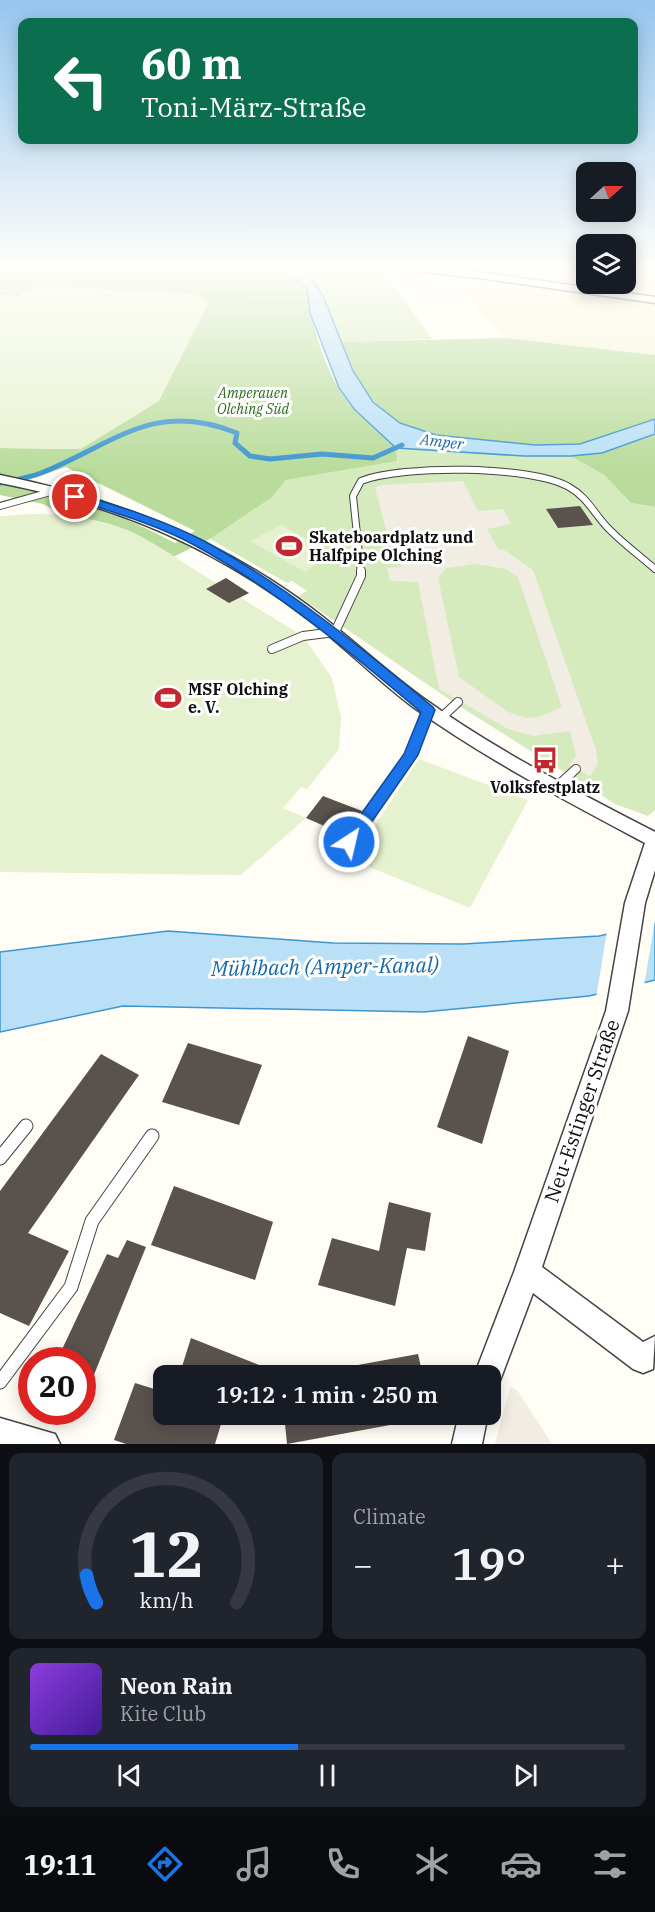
<!DOCTYPE html>
<html lang="en">
<head>
<meta charset="utf-8">
<style>
	body { margin:0; font-family:"IBM Plex Serif",serif; background:#20242c; color:#f1f3f6; height:100vh; display:flex; flex-direction:column; font-size:22px; white-space:nowrap }
	* { box-sizing:border-box; margin:0 }
	p { font-size:20px; color:#9ea1a6 }
	.icon { flex:none; width:33px; height:33px; fill:none; stroke:currentColor; stroke-width:2; stroke-linecap:round; stroke-linejoin:round }
	.map { position:relative; height:1444px; overflow:hidden }
	.panel { display:flex; flex-direction:column; gap:9px; padding:9px; background:#0d0f14; flex:1 }
	.panel>* { flex:none }
	.guide { position:absolute; left:18px; top:18px; width:620px; height:126px; border-radius:12px; box-shadow:0 3px 15px #0003; background:#0b6e4f; color:#fff; overflow:hidden }
	.needle { width:39px; rotate:69deg }
	.fabs { position:absolute; left:576px; top:162px; display:grid; gap:12px }
	.fabs a { display:grid; place-items:center; width:60px; height:60px; border-radius:12px; background:#171b24; box-shadow:0 3px 15px #0003; font-size:30px }
	.speed { position:absolute; left:18px; top:1347px; display:flex; gap:12px; font-size:30px; font-weight:700; text-align:center }
	.speed>* { display:grid; place-content:center; width:78px; height:78px; border-radius:50%; background:#171b24; box-shadow:0 3px 15px #0003; line-height:1 }
	.speed .limit { border:9px solid #d22; background:#fff; color:#111 }
	.pin { position:absolute; display:grid; place-items:center; width:51px; height:51px; color:#fff; margin:-26px; border:3px solid #fff; border-radius:50%; box-shadow:0 2px 6px #0007 }
	.me { position:absolute; width:66px; margin:-33px; rotate:35deg; stroke-linejoin:round; filter:drop-shadow(0 0 4px #0008) }
	.turn { display:flex; align-items:center; gap:21px; height:126px; padding:0 24px; font-size:27px }
	.turn .icon { width:78px; height:78px; stroke-width:2.5 }
	.turn b { display:block; font-size:42px; line-height:51px }
	.big { font-size:45px; font-weight:600; line-height:1.1 }
	.panel .card { flex:1; display:flex; flex-direction:column; justify-content:center; gap:9px; min-width:0; padding:0 21px; border-radius:12px; background:#20242c }
	.panel .dial { align-items:center; gap:0 }
	.dial svg { height:156px; overflow:visible; fill:none; stroke:#363941; stroke-width:7; stroke-linecap:round; text-anchor:middle }
	.dial text { fill:#f1f3f6; stroke:none }
	.song { display:flex; align-items:center; gap:18px }
	.cover { width:72px; height:72px; border-radius:9px; background:linear-gradient(135deg,hsl(270 70% 55%),hsl(260 70% 35%)) }
	.played { height:6px; border-radius:3px; background:linear-gradient(90deg,#1a73e8 45%,#363941 45%) }
	.keys { display:flex; justify-content:space-around; direction:ltr }
	.heat { display:flex; justify-content:space-between; align-items:center; font-size:33px; direction:ltr }
	.panel .tiles { flex:1; display:grid; gap:9px; grid-template-columns:1fr 1fr }
	.card:last-child { grid-column:span 2 }
	.trip { position:absolute; left:153px; top:1365px; width:348px; height:60px; border-radius:12px; background:#171b24; box-shadow:0 3px 15px #0003; font-weight:600; line-height:60px; text-align:center }
	.tab-bar { display:flex; height:96px; justify-content:space-around; align-items:center; background:#090b0e; color:#9ea1a6 }
	.tab-bar .icon { width:42px; height:42px }
	.tab-bar .current { color:#1a73e8 }
	.tab-bar b { font-size:27px; color:#f1f3f6 }
	.map>svg:first-child { display:block }
	.farmland { fill:#f6f3d4 }
	.green { fill:#d5ebbd }
	.forest { fill:#b9dc9c; fill-rule:evenodd }
	.pitch { fill:#e6f2cf }
	.plaza { fill:#f1ede2; fill-rule:evenodd }
	.water { fill:#b9e0f7; stroke:#3f96cf; stroke-width:1.5 }
	.pier { fill:#fffdf5 }
	.lines { fill:none; stroke-linecap:round; stroke-linejoin:round }
	.stream { stroke:#3f96cf; stroke-width:5 }
	.building { fill:#5a524d }
	.service-far3-casing { stroke:#444; stroke-width:8 }
	.service-far2-casing { stroke:#444; stroke-width:10 }
	.service-far1-casing { stroke:#444; stroke-width:12 }
	.service-casing { stroke:#444; stroke-width:15 }
	.minor-casing { stroke:#444; stroke-width:3 }
	.service-far3 { stroke:#fff; stroke-width:6 }
	.service-far2 { stroke:#fff; stroke-width:8 }
	.service-far1 { stroke:#fff; stroke-width:10 }
	.service { stroke:#fff; stroke-width:13 }
	.minor { fill:#fff; fill-rule:evenodd }
	.route { fill:#1a73e8; stroke:#114b97; stroke-width:1.5 }
	.labels { text-anchor:middle; stroke-width:6; stroke-linejoin:round; paint-order:stroke }
	.far-park-label { font-size:14px; font-style:italic; fill:#2f6b1f; stroke:#fff }
	.far-water-label { font-size:15px; font-style:italic; fill:#1768a6; stroke:#fff }
	.poi-label { font-size:16px; font-weight:bold; fill:#111; stroke:#fff; text-anchor:start }
	.near-street-label { font-size:20px; fill:#111; stroke:#fff }
	.near-water-label { font-size:21px; font-style:italic; fill:#1768a6; stroke:#fff }
</style>
</head>
<body>
<div class="map">
<svg width="655" height="1444" viewBox="0 0 655 1444">
	<rect width="100%" height="100%" fill="#fffdf5"/>
	<path class="farmland" d="M383,267H479V275L633,296L617,284H626V267H655V355L506,338L444,272Z"/>
	<g class="green">
		<path d="M297,267H381L432,339L341,342L323,296Z"/>
		<path d="M386,447L524,456H571L604,475L631,503L655,507V810L648,816L615,804L456,704L298,596L307,591L292,581L287,583L210,539L271,498L286,480L396,461Z"/>
	</g>
	<g class="forest">
		<path d="M0,267H277L307,289C312,329 327,379 354,410C367,423 382,435 396,448L397,461L286,480L271,498L210,539L173,557L133,533L105,523L62,514L43,504L0,495V448L81,449L28,290L18,296L0,295ZM66,467L195,531L175,543C122,515 75,497 16,484Z"/>
		<path d="M506,338L655,355V419C631,428 606,439 581,444C545,451 430,440 399,423C369,405 354,373 341,342Z"/>
		<path d="M655,434V507L631,503L604,475L571,456L602,453Z"/>
	</g>
	<g class="pitch">
		<path d="M41,286L191,294L201,296L208,304L159,401L81,449L0,448V295L18,296Z"/>
		<path d="M31,514C65,514 100,518 132,532C161,546 189,567 216,583L226,578L249,593L241,598L303,636L332,678L341,717L339,749L307,789L301,787L283,808L306,818L241,875L0,872V516Z"/>
		<path d="M281,525L329,551L328,555L305,572L250,541Z"/>
		<path d="M419,759L528,800L470,908L352,860Z"/>
	</g>
	<g class="plaza">
		<path d="M463,481L478,511L503,509L511,524L487,529L498,549L506,551L533,570L596,750L598,764L590,776L569,765L576,756L570,731L533,736L508,729L439,689L418,582L390,581L387,568L403,567L394,558L375,488L381,485ZM475,564L506,569L518,577L562,707L542,716L527,718L508,712L459,677L438,578L446,568Z"/>
		<path d="M510,1387L517,1390L552,1444H495Z"/>
	</g>
	<g class="water">
		<path d="M277,267H297L310,276L323,296L353,371L373,402L400,423L436,435L535,445L580,444L655,419V434L602,453L571,456H524L396,448L354,409L339,388L310,313L307,289L292,276Z"/>
		<path d="M655,923V980L589,996L424,1012L123,1006L0,1032V952L168,931L333,943L463,944L599,936Z"/>
	</g>
	<path class="pier" d="M655,920L644,986L596,998L607,931Z"/>
	<g class="lines">
		<path class="stream" d="M0,483C14,480 28,478 41,473C114,444 154,399 237,433L235,443L250,456L270,459L322,454L373,458L402,445"/>
	</g>
	<g class="building">
		<path d="M580,506L593,525L558,528L546,509Z"/>
		<path d="M226,578L249,593L229,603L206,589Z"/>
		<path d="M323,796L362,811L345,835L306,818Z"/>
		<path d="M468,1036L509,1051L482,1144L437,1127Z"/>
		<path d="M188,1043L262,1065L239,1125L162,1102Z"/>
		<path d="M101,1054L139,1075L28,1233L69,1251L29,1326L0,1313V1191Z"/>
		<path d="M174,1186L273,1222L255,1280L151,1245Z"/>
		<path d="M389,1202L431,1213L425,1251L407,1248L395,1306L318,1285L332,1238L379,1251Z"/>
		<path d="M127,1240L146,1247L82,1404V1360H57L107,1254L118,1258Z"/>
		<path d="M191,1338L282,1374V1376H179Z"/>
		<path d="M418,1354L423,1376H348L347,1367Z"/>
		<path d="M135,1383L164,1392V1414H224L215,1444H126L114,1440Z"/>
		<path d="M284,1414H400L401,1423L287,1444Z"/>
	</g>
	<g class="lines">
		<g class="service-far3-casing">
			<g id="service-far3">
				<path d="M0,506L54,491"/>
				<path d="M361,573L353,496L361,481C402,465 530,465 569,487C587,497 593,512 607,527C621,542 639,555 655,569"/>
			</g>
		</g>
		<g class="service-far2-casing">
			<g id="service-far2">
				<path d="M272,649L303,636L335,632L361,576V571"/>
				<path d="M441,718L458,702"/>
				<path d="M555,788L576,769"/>
				<path d="M383,794L411,755L428,710"/>
			</g>
		</g>
		<g class="service-far1-casing">
			<path id="service-far1" d="M349,842L384,792"/>
		</g>
		<g class="service-casing">
			<g id="service">
				<path d="M0,1158L26,1126"/>
				<path d="M0,1382L71,1287L92,1221L152,1136"/>
			</g>
		</g>
		<g class="minor-casing">
			<g id="minor">
				<path d="M379,267L479,272L655,297V303L479,278Z"/>
				<path d="M0,475C114,498 217,538 310,607C349,636 384,670 423,698C495,750 576,791 655,832V870L645,903L628,1011L542,1267L643,1342L655,1336L653,1369L643,1373L633,1369L533,1293L498,1386L490,1389V1376H474L514,1272L606,1011L625,903L645,843C566,801 486,759 413,707C378,681 347,649 312,622C216,548 119,506 0,483Z"/>
				<path d="M459,1414H488L482,1444H452Z"/>
				<path d="M0,1418L55,1434L60,1444H0Z"/>
			</g>
		</g>
		<use href="#service-far3" class="service-far3"/>
		<use href="#service-far2" class="service-far2"/>
		<use href="#service-far1" class="service-far1"/>
		<use href="#service" class="service"/>
		<use href="#minor" class="minor"/>
	</g>
	<linearGradient id="sky" x2="0" y2="1"><stop stop-color="#95c6ee"/><stop offset="0.57" stop-color="#fffefa"/><stop offset="1" stop-color="#fffefa" stop-opacity="0"/></linearGradient>
	<rect width="655" height="469" fill="url(#sky)"/>
	<path class="route" d="M75,494C115,504 168,522 204,541C287,586 360,647 433,707L435,710L418,755L355,846L349,848L341,842L404,754L421,712C350,652 278,591 196,546C158,525 113,512 72,499V495Z"/>
	<defs>
		<g id="stadium-bare" transform="scale(2.07)"><path d="M0-5a6.5 5 0 1 0 0 10a6.5 5 0 1 0 0-10ZM-3.5-1.8h7v3.6h-7Z" fill="#c4262e" stroke="#fff" stroke-width="2.5" paint-order="stroke"/></g>
		<g id="bus-bare" transform="scale(2.07)"><path d="M-5-6H5V4H4V6H2V4H-2V6H-4V4H-5ZM-3.5-4V0h7V-4ZM-3.5 1.2v1.5H-2V1.2ZM2 1.2v1.5H3.5V1.2Z" fill="#c4262e" stroke="#fff" stroke-width="2.5" paint-order="stroke"/></g>
	</defs>
	<g fill-rule="evenodd">
		<use href="#stadium-bare" x="289" y="546"/>
		<use href="#stadium-bare" x="168" y="698"/>
		<use href="#bus-bare" x="545" y="760"/>
	</g>
	<g class="labels">
		<g class="far-park-label">
			<text x="253" y="398">Amperauen<tspan x="253" dy="16">Olching Süd</tspan></text>
		</g>
		<g class="far-water-label">
			<text transform="translate(442 442) rotate(7)" y="5">Amper</text>
		</g>
		<g class="poi-label">
			<text x="309" y="543">Skateboardplatz und<tspan x="309" dy="18">Halfpipe Olching</tspan></text>
			<text x="188" y="695">MSF Olching<tspan x="188" dy="18">e. V.</tspan></text>
			<text x="545" y="793" text-anchor="middle">Volksfestplatz</text>
		</g>
		<g class="near-street-label">
			<text transform="translate(582 1111) rotate(-71)" y="7">Neu-Estinger Straße</text>
		</g>
		<g class="near-water-label">
			<text transform="translate(325 967) rotate(-1)" y="7">Mühlbach (Amper-Kanal)</text>
		</g>
	</g>
</svg>
<div class="fabs">
<a><svg class="needle" viewBox="-14 -14 28 28"><path d="M0-13l5 13h-10z" fill="#e53935"/><path d="M0 13l5-13h-10z" fill="#9ea1a6"/></svg></a>
<a><svg class="icon" aria-label="layers" viewBox="0 0 24 24"><path d="M12 4l9 5-9 5-9-5zM3 14l9 5 9-5"/></svg></a>
</div>
<div class="speed"><div class="limit">20</div></div>
<div class="pin" style="left:75px;top:497px;background:#d93025"><svg class="icon" aria-label="arrive" viewBox="0 0 24 24"><path d="M6 21V4h12l-3 4 3 4H6"/></svg></div>
<svg class="me" style="left:349px;top:842px" viewBox="-20 -20 40 40"><circle r="17" fill="#1a73e8" stroke="#fff" stroke-width="3"/><path d="M0-11L8 9 0 5-8 9z" fill="#fff"/></svg>
<div class="trip">19:12 · 1 min · 250 m</div>
<div class="guide">
<div class="turn"><svg class="icon" aria-label="left" viewBox="0 0 24 24"><path d="M17 20v-9H6M10 6l-5 5 5 5"/></svg><div><b>60 m</b>Toni-März-Straße</div></div>
</div>
</div>
<section class="panel">
<div class="tiles">
<div class="card dial"><svg viewBox="0 0 100 80">
<path d="M14 69A42 42 0 1 1 86 69"/>
<path d="M14 69A42 42 0 0 1 9 55" stroke="#1a73e8"/>
<text x="50" y="56" font-size="32" font-weight="700">12</text>
<text x="50" y="72" font-size="11">km/h</text>
</svg></div>
<div class="card"><p>Climate</p>
<div class="heat"><a>−</a><b class="big">19°</b><a>+</a></div>
</div>
<div class="card">
<div class="song"><i class="cover"></i><div><b>Neon Rain</b><p>Kite Club</p></div></div>
<div class="played"></div>
<div class="keys"><svg class="icon" aria-label="previous" viewBox="0 0 24 24"><path d="M18 5L8 12l10 7zM5 5v14"/></svg><svg class="icon" aria-label="pause" viewBox="0 0 24 24"><path d="M8 5v14M16 5v14"/></svg><svg class="icon" aria-label="next" viewBox="0 0 24 24"><path d="M6 5l10 7-10 7zM19 5v14"/></svg></div>
</div>
</div>
</section>
<nav class="tab-bar">
<b>19:11</b>
<svg class="icon current" aria-label="directions" viewBox="0 0 24 24"><path d="M12 3l9 9-9 9-9-9zM9 14v-3h6M13 9l2 2-2 2"/></svg>
<svg class="icon" aria-label="music" viewBox="0 0 24 24"><path d="M9 18V5l10-2v13"/><circle cx="6" cy="18" r="3"/><circle cx="16" cy="16" r="3"/></svg>
<svg class="icon" aria-label="phone" viewBox="0 0 24 24"><path d="M5 4h4l2 5-3 2q2 4 5 5l2-3 5 2v4C11 20 4 13 5 4z"/></svg>
<svg class="icon" aria-label="climate" viewBox="0 0 24 24"><path d="M12 3v18M4 7l16 10M4 17L20 7"/></svg>
<svg class="icon" aria-label="car" viewBox="0 0 24 24"><path d="M5 17H2v-5l4-1 3-4h7l3 4 3 1v5h-3M9 17h6M6 11h13"/><circle cx="7" cy="17" r="2"/><circle cx="17" cy="17" r="2"/></svg>
<svg class="icon" aria-label="filters" viewBox="0 0 24 24"><path d="M4 7h16M4 17h16"/><circle cx="9" cy="7" r="2"/><circle cx="15" cy="17" r="2"/></svg>
</nav>
</body>
</html>
